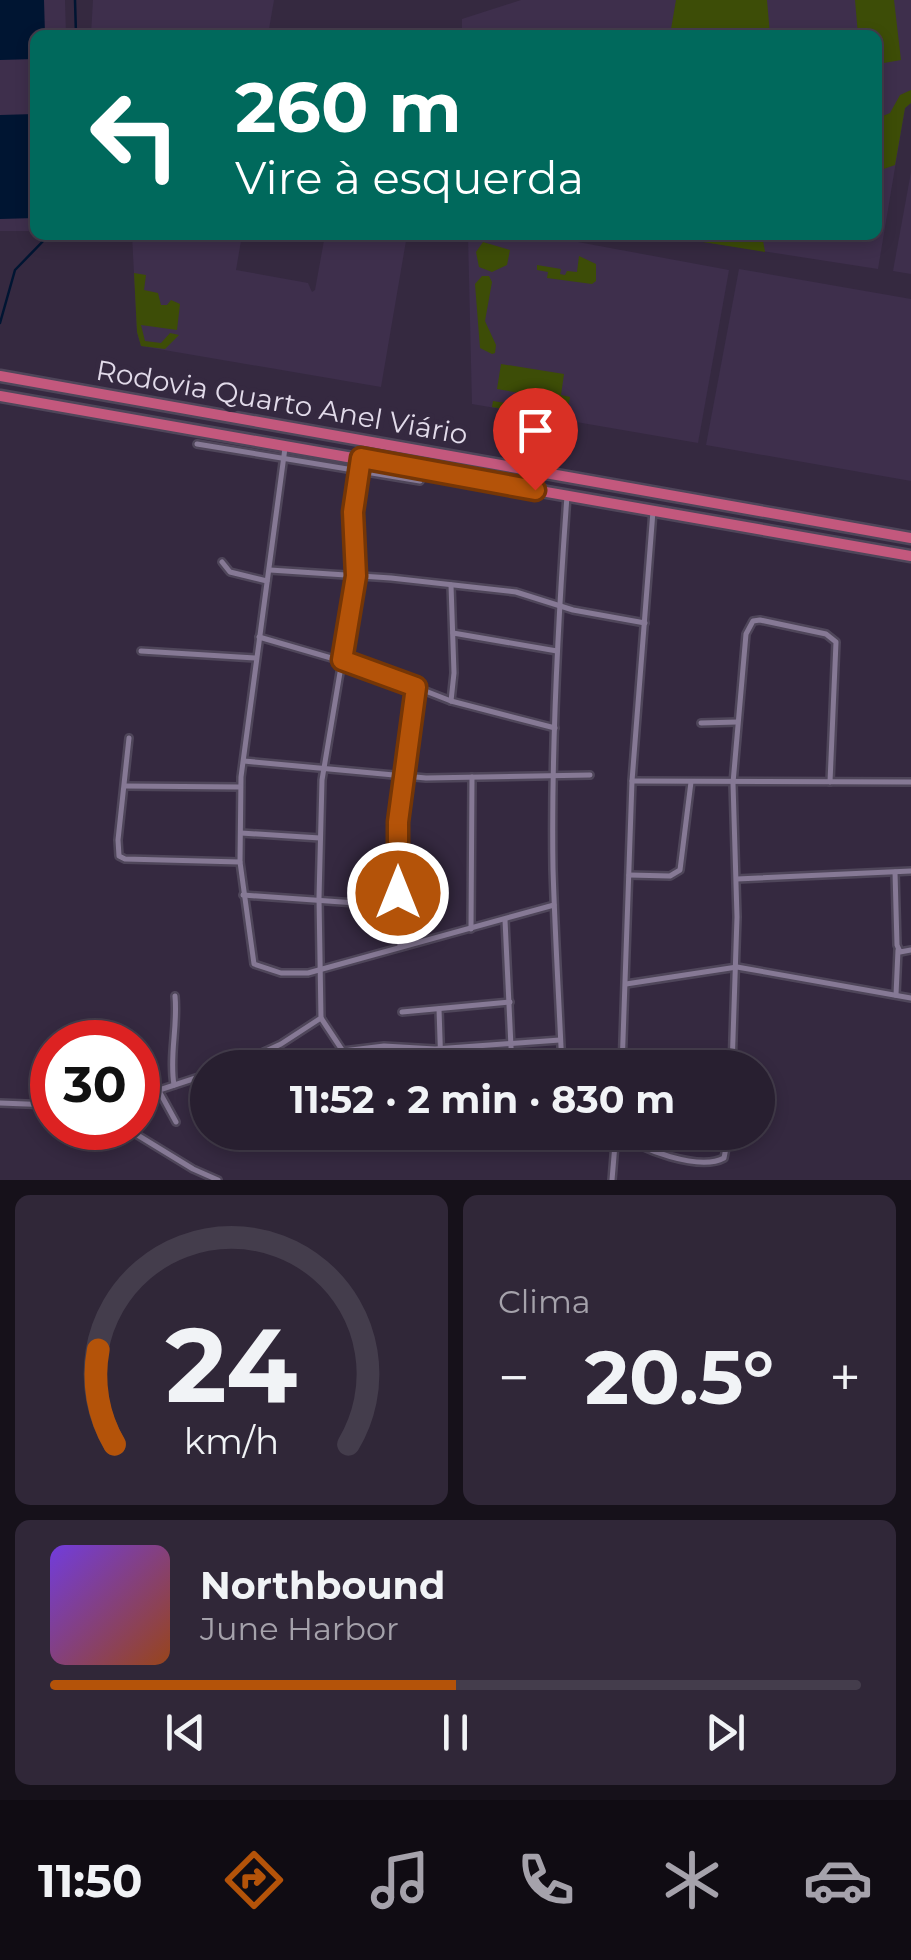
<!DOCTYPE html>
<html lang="pt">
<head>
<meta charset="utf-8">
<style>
	body { margin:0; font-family:Montserrat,sans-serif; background:#302738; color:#f1f3f6; height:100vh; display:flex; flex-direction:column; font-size:38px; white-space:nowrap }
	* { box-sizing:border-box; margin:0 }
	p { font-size:32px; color:#a5a2ab }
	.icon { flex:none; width:55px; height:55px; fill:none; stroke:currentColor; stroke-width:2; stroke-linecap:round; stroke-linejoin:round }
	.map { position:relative; height:1180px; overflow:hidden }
	.details { display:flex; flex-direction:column; gap:15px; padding:15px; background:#16111a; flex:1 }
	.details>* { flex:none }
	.top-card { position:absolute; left:30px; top:30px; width:852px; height:210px; border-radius:15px; box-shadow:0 5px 15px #0003,0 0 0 2px #443d4c; background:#00695c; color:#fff; overflow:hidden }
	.speed { position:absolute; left:30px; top:1020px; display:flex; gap:20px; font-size:50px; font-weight:700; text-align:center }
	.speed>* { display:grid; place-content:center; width:130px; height:130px; border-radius:50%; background:#281f30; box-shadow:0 5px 15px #0003,0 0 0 2px #443d4c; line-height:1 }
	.speed .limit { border:15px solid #d22; background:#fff; color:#111 }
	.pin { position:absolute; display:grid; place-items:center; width:85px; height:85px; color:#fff; margin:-102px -42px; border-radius:50% 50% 50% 0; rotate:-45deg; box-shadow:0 0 10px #0007 }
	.pin .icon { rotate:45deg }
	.me { position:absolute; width:110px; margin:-55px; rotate:0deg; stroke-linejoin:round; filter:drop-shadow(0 0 8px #0008) }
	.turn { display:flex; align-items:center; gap:35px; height:210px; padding:0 40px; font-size:45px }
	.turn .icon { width:130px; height:130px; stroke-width:2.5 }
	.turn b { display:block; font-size:70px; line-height:85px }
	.big { font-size:75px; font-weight:700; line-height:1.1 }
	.details .widget { flex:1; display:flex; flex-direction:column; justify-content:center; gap:15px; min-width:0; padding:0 35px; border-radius:15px; background:#302738 }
	.details .dial { align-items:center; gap:0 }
	.dial svg { height:260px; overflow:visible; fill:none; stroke:#443d4c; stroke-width:7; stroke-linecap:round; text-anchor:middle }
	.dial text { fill:#f1f3f6; stroke:none }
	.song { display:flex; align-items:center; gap:30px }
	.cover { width:120px; height:120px; border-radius:15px; background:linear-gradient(135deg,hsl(260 70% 55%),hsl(20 70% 35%)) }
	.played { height:10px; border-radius:5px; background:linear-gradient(90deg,#b45309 50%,#443d4c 50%) }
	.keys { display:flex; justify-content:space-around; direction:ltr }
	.heat { display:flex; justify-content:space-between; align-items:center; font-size:55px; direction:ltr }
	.details .tiles { flex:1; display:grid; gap:15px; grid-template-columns:1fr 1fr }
	.widget:last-child { grid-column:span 2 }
	.trip { position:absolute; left:190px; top:1050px; width:585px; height:100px; border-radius:50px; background:#281f30; box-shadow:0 5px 15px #0003,0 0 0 2px #443d4c; font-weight:700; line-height:100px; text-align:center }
	.tabs { display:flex; height:160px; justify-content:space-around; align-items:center; background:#100c13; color:#a5a2ab }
	.tabs .icon { width:70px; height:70px }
	.tabs .active { color:#b45309 }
	.tabs b { font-size:45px; color:#f1f3f6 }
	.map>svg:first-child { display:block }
	.built { fill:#3e2f4c }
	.green { fill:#3d4d07 }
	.water { fill:#001532 }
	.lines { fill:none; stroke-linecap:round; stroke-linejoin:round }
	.stream { stroke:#001532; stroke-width:2.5 }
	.street-casing { stroke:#4f465a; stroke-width:10 }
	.highway-casing { stroke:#4f465a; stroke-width:15 }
	.street { stroke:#867995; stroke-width:5 }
	.highway { stroke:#c3587d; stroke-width:10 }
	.route-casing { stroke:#753606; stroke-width:25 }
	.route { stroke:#b45309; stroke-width:18 }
	.labels { text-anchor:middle; stroke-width:10; stroke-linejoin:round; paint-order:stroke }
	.street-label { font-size:28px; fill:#e2dbea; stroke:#352940 }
</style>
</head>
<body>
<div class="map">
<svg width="911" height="1180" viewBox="0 0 911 1180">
	<rect width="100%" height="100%" fill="#352940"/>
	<g class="built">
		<path d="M0,0H65L66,35H35V231H0Z"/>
		<path d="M93,0H274L268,35H91Z"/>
		<path d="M521,0H911V103L905,108L878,269L659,235H878V35H462V19Z"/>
		<path d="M911,172V274L893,271Z"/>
		<path d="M132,235H242L236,270L308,283L312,292L315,290L325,235H407L381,387L141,346L137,332Z"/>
		<path d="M468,235H540L729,270L698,443L472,404Z"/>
		<path d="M739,269L911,299V481L706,445Z"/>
	</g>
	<g class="green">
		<path d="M676,0H767L770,35H670Z"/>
		<path d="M855,0H894L901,60L878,64V35H858Z"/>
		<path d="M911,90V103L905,108L895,165L878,171V118L890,113L900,95Z"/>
		<path d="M659,235H762L765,252Z"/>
		<path d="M483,242L510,250L507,265L492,272L479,267L476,252Z"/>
		<path d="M579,256L596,264V281L592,284L547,278L548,272L537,270V265L561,269L560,274L565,275L567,271L577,272Z"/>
		<path d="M134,273L146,275L144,290L158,293L161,305H167L171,300L180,304L177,330L141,325L145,341L161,343L170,333L179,335L165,349L141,346L137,332Z"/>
		<path d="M482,276H489L492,282L485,321L496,345L495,353L492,354L480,348L475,284Z"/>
		<path d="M501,364L564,374L561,395L570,397L566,420L492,407L493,401L529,407L531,395L497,389Z"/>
	</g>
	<g class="water">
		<path d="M0,0H44L45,35H35V59L0,60Z"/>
		<path d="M35,114V218L0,219V115Z"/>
	</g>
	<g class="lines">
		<g class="stream">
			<path d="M75,0L76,35"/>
			<path d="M0,323L15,270L49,235"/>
		</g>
		<g class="street-casing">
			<g id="street">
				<path d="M197,444L420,481"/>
				<path d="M285,448L241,777L240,862L254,964L281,973H308L554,905"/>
				<path d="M222,562L230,572L267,581"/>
				<path d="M270,570L391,578L516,592L573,610L645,623"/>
				<path d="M453,633L557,651"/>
				<path d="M259,637L369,669L451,701L555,728"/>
				<path d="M141,651L255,658"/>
				<path d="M451,701L454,673L451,585"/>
				<path d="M701,723L737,722"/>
				<path d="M129,738L118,840L119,856L125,859L240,862"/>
				<path d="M244,761L426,778L590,775"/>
				<path d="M632,781L911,782"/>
				<path d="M125,786L240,787"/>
				<path d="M241,833L320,838"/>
				<path d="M895,872L897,945L900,952L911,950"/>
				<path d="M629,875L670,876L680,870L691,782"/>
				<path d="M737,879L911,871"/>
				<path d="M243,895L398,906"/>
				<path d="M505,920L512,1068"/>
				<path d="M471,929L472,777"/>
				<path d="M400,947L397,828L416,687"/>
				<path d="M626,984L737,967L911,998"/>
				<path d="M896,995L898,950"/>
				<path d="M439,1009L441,1068"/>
				<path d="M402,1012L510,1002"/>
				<path d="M321,1018L354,1068"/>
				<path d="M343,1051L384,1046L435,1049L560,1040"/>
				<path d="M229,1068L281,1044L321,1018L319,898L322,780L356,577L353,513L360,460"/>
				<path d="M562,1068C559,1001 555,935 553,869C551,745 558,620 567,496"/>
				<path d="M622,1068L632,781L653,511"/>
				<path d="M732,1068L737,917L733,783L746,634L753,621L760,620L826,634L836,642L830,782"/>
				<path d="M174,1085C169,1055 178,1027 175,996"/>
				<path d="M159,1091L176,1122"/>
				<path d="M138,1097L208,1074"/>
				<path d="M0,1103L52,1105"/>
				<path d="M126,1128L193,1169L218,1180"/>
				<path d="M619,1132C639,1150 700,1171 724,1158L729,1132"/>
				<path d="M612,1180L616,1132"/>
			</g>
		</g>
		<g class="highway-casing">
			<g id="highway">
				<path d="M0,376L911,538"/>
				<path d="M0,396L911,556"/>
			</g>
		</g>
		<use href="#street" class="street"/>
		<use href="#highway" class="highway"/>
	</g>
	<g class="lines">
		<g class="route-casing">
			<path id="route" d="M398,893V822L416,687L342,660L356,576L353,512L361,458L535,490"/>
		</g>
		<use href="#route" class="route"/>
	</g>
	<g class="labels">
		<g class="street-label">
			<text transform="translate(282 402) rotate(10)" y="10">Rodovia Quarto Anel Viário</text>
		</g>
	</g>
</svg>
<div class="speed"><div class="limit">30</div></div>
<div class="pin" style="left:535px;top:490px;background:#d93025"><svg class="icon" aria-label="arrive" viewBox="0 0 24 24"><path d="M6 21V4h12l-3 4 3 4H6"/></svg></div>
<svg class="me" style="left:398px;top:893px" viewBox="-20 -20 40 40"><circle r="17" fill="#b45309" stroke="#fff" stroke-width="3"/><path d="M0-11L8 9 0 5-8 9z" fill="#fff"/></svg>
<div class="trip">11:52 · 2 min · 830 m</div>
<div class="top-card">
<div class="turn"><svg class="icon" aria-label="left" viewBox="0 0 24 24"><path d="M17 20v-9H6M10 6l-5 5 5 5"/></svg><div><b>260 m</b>Vire à esquerda</div></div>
</div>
</div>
<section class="details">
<div class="tiles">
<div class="widget dial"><svg viewBox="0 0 100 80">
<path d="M14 69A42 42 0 1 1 86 69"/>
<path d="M14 69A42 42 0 0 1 9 40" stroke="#b45309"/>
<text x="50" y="56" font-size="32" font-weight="700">24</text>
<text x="50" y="72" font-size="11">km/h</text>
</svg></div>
<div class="widget"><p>Clima</p>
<div class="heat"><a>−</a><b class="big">20.5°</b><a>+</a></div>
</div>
<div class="widget">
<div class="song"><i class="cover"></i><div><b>Northbound</b><p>June Harbor</p></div></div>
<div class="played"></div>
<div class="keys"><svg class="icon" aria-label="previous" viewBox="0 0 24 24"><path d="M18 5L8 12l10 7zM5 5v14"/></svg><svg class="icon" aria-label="pause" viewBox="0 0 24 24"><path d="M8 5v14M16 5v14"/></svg><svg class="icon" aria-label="next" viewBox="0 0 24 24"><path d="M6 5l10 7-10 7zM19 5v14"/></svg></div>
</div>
</div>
</section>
<nav class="tabs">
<b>11:50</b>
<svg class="icon active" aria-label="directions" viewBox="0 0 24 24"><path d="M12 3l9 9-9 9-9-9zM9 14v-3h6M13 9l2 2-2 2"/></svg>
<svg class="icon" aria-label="music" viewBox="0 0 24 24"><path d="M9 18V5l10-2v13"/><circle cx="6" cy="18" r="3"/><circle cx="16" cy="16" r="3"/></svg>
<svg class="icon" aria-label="phone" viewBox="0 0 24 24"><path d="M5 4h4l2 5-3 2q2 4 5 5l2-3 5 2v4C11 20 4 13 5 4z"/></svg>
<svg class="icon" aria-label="climate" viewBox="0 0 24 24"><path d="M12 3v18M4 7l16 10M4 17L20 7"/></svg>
<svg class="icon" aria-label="car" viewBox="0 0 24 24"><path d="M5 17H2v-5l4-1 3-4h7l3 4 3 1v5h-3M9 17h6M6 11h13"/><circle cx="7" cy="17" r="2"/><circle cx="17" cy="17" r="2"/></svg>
</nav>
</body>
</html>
